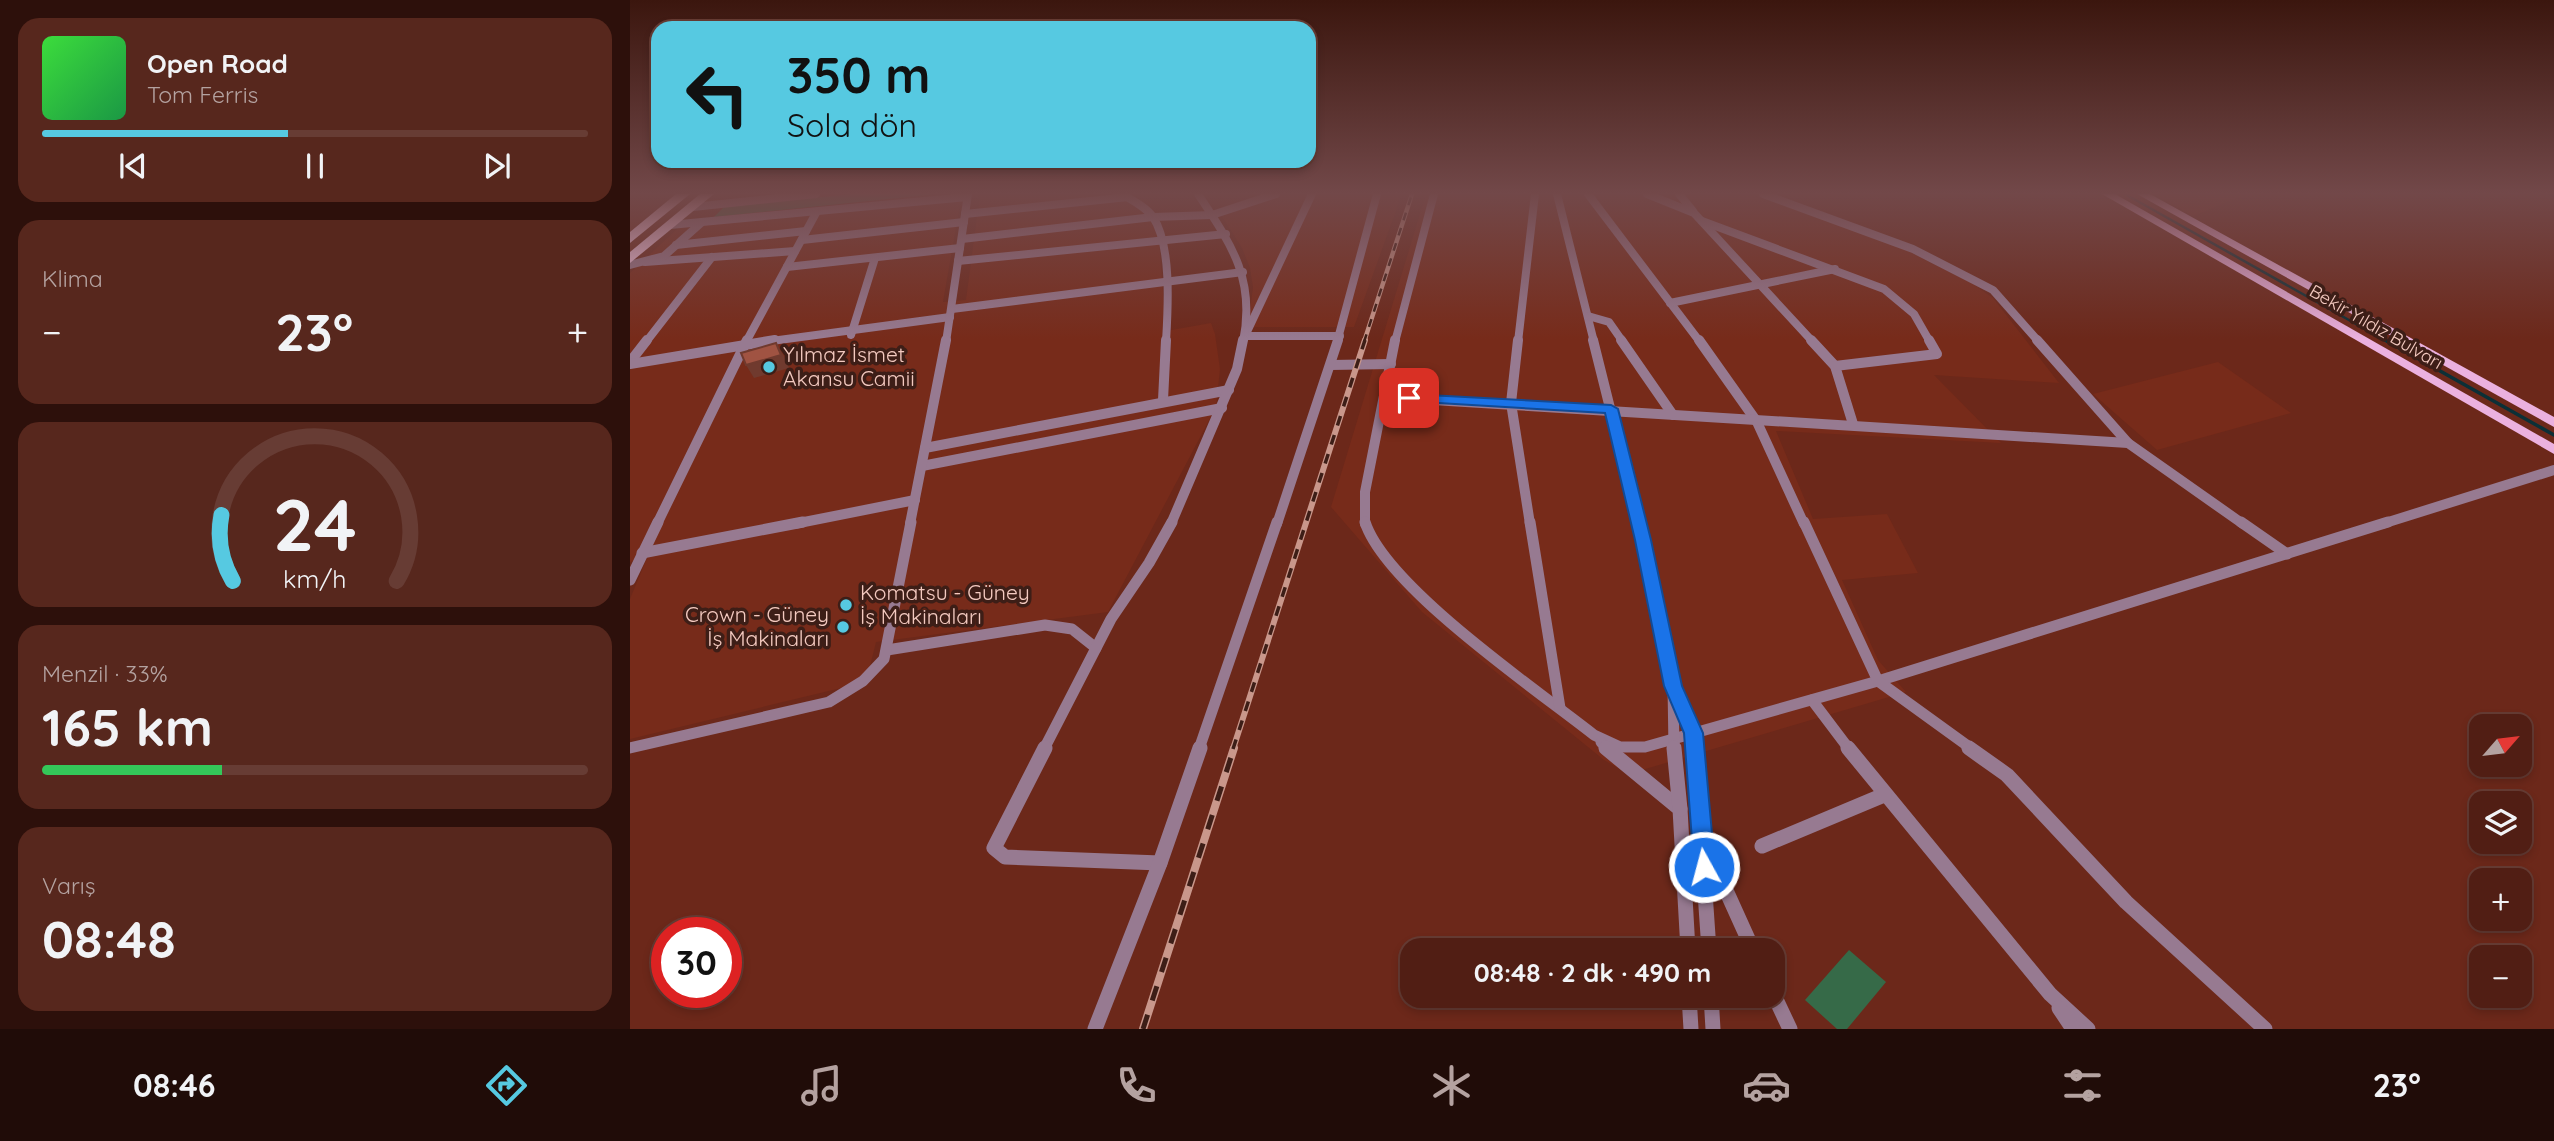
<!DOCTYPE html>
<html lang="tr">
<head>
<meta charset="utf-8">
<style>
	body { margin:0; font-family:Quicksand,sans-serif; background:#57271d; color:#f1f3f6; height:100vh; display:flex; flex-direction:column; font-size:26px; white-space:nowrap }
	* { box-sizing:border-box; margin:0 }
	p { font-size:23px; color:#b4a2a0 }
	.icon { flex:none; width:38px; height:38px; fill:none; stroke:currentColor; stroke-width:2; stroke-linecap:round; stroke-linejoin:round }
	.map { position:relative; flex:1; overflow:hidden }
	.panel { display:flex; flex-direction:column; gap:18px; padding:18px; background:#2d100b; width:630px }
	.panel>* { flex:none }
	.guide { position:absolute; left:21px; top:21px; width:665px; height:147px; border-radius:21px; box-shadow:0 4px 10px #0003,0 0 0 2px #673c34; background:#56c9e1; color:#111; overflow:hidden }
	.needle { width:46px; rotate:62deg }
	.buttons { position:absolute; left:1839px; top:714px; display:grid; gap:14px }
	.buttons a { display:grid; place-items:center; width:63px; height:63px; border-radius:14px; background:#511e14; box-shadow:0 4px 10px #0003,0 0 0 2px #673c34; font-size:35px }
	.speed { position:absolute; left:21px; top:917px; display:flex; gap:14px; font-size:35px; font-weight:700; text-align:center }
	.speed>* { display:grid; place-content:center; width:91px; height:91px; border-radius:50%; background:#511e14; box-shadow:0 4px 10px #0003,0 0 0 2px #673c34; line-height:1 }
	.speed .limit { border:10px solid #d22; background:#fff; color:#111 }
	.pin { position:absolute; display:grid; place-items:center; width:60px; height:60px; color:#fff; margin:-30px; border-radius:14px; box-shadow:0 4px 10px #0006 }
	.me { position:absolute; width:77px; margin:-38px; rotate:353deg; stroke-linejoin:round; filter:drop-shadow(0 0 5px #0008) }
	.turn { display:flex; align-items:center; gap:24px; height:147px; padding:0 21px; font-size:32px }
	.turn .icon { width:91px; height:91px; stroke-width:2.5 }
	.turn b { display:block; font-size:49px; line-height:60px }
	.big { font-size:52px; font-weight:700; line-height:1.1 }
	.panel .tile { flex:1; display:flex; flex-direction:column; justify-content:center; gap:10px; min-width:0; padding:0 24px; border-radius:21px; background:#57271d }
	.panel .dial { align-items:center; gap:0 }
	.dial svg { height:182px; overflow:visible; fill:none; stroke:#673c34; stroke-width:7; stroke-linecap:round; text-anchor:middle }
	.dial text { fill:#f1f3f6; stroke:none }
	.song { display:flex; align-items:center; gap:21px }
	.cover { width:84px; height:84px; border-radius:10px; background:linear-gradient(135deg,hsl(120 70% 55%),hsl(140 70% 35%)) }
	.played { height:7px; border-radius:4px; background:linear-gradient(90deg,#56c9e1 45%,#673c34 45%) }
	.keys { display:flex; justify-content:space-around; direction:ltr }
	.heat { display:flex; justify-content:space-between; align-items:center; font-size:38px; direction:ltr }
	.charge { height:10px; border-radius:5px; background:linear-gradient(90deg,#34c759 33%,#673c34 0) }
	.trip { position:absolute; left:770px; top:938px; width:385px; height:70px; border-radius:21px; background:#511e14; box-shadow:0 4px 10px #0003,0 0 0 2px #673c34; font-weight:700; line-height:70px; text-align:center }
	.tabs { display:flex; height:112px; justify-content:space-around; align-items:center; background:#200c08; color:#b4a2a0 }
	.tabs .icon { width:49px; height:49px }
	.tabs .current { color:#56c9e1 }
	.tabs b { font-size:32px; color:#f1f3f6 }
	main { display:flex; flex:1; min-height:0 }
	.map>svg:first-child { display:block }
	.built { fill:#772b1a }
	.green { fill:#366a48 }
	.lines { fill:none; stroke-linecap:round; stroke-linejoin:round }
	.stream-far1 { stroke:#0c3037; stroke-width:2.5 }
	.stream { stroke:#0c3037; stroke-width:3.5 }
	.street-far3 { stroke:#977a91; stroke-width:8 }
	.street-far2 { stroke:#977a91; stroke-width:10 }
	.street-far1 { stroke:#977a91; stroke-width:11 }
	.street { stroke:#977a91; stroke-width:15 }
	.primary { fill:#ebb1df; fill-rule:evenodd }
	.highway { fill:#fcd1f2; fill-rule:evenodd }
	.rail-far2-casing { stroke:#c9978b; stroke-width:4.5 }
	.rail-far1-casing { stroke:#c9978b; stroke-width:6 }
	.rail-casing { stroke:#c9978b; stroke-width:8 }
	.rail-far2 { stroke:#3d1e17; stroke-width:2.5; stroke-dasharray:8; stroke-linecap:butt }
	.rail-far1 { stroke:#3d1e17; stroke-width:3.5; stroke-dasharray:10; stroke-linecap:butt }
	.rail { stroke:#3d1e17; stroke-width:5; stroke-dasharray:15; stroke-linecap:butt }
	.shaded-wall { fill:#703a2e }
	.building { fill:#a05342; stroke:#703a2e; stroke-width:2 }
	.route { fill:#1a73e8; stroke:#114b97; stroke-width:2 }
	.poi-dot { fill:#56c9e1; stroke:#3d1e17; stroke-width:2.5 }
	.labels { text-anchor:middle; stroke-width:7; stroke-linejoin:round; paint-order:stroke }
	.far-street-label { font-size:18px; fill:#f4cac0; stroke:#3d1e17 }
	.poi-label { font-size:21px; fill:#f4cac0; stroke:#3d1e17; text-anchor:start }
</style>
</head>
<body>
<main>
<section class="panel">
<div class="tile">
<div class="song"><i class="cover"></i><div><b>Open Road</b><p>Tom Ferris</p></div></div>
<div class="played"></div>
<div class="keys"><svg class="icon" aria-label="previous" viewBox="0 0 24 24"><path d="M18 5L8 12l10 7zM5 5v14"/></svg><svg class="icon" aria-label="pause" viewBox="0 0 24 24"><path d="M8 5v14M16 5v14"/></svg><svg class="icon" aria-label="next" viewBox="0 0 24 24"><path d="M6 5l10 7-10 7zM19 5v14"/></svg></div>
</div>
<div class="tile"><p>Klima</p>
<div class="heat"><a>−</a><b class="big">23°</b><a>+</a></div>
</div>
<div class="tile dial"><svg viewBox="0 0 100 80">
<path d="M14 69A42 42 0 1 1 86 69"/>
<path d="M14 69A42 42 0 0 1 9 40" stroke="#56c9e1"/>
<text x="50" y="56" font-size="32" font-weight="700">24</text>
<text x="50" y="72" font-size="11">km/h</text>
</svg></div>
<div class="tile"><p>Menzil · 33%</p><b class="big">165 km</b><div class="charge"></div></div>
<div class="tile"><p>Varış</p><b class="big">08:48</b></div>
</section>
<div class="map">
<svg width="1924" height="1029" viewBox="0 0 1924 1029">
	<rect width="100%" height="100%" fill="#6c281a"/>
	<g class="built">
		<path d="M350,194H492L527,214L536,331L581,323L585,334L590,369L586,407L478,612L246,642L236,682L0,739V599L17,558L0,562V273L49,227L331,199L313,302L336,300Z"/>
		<path d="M636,194H772L724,327H618L623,287L620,268L612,248L588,210Z"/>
		<path d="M796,194H1117L1195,219L1278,251L1343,284L1363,298L1429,383L1304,375L1371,443L1146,431L1183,519L1257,514L1288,573L1212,580L1248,660L1276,692L1012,770L988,768L974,760L792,612L701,507Z"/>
		<path d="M1523,194H1617L1563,216Z"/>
		<path d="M1588,362L1661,413L1527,450L1463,394Z"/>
	</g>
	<g class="green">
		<path d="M223,194H306L84,217L94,207Z"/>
		<path d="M1219,950L1256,982L1217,1029H1207L1175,1000Z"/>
	</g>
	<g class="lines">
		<g class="stream-far1">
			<path d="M1495,194L1758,342"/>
			<path d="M1919,194L1924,196"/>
		</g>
		<path class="stream" d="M1755,340L1924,435"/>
		<g class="street-far3">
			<path d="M492,194C502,200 516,207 523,217C542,246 538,308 536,342"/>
			<path d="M568,194C601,244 626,279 613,342"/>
			<path d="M682,194L615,336H710"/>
			<path d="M927,194L964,342"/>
			<path d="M958,194L1070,342"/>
			<path d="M1017,194L1064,213L1183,342"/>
			<path d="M1049,194L1063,211"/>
			<path d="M1133,194L1283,249L1363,290L1409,342"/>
			<path d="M63,207L186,194"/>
			<path d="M335,214L498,197"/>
			<path d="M1072,221L1254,289L1284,314L1300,342"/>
			<path d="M40,225L337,197"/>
			<path d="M332,239L523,217L582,215L646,194"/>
			<path d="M172,240L334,222"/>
			<path d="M46,245L176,231"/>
			<path d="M328,261L596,234"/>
			<path d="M15,262L165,251"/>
			<path d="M0,265L34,256L71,223"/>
			<path d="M157,267L330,248"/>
			<path d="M1040,303L1205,269"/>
			<path d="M322,309L613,272"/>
			<path d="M958,316L979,322L993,342"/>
			<path d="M221,335L245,258"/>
			<path d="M16,342L82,257"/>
			<path d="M116,342L186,213"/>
			<path d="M134,342L320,317"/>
			<path d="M316,342L338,194"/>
			<path d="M707,342L747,194"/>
			<path d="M765,342L804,194"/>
			<path d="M888,342L905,194"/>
		</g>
		<g class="street-far2">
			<path d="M888,340L881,403L900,524"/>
			<path d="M963,340L1009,524"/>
			<path d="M991,340L1043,415"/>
			<path d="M1069,340L1127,422L1174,524"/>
			<path d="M1181,340L1205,366L1223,424"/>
			<path d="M1407,340L1498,443"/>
			<path d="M0,362L17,340"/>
			<path d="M0,364L145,340"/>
			<path d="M701,365L761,364"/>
			<path d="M1205,366L1307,354L1299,340"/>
			<path d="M754,397L1498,443L1613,524"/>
			<path d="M533,400L536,340"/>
			<path d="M295,448L599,390"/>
			<path d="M292,466L592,408"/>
			<path d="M27,524L117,340"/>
			<path d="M164,524L285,500"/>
			<path d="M280,524L316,340"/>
			<path d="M541,524L607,369L613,340"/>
			<path d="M647,524L708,340"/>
			<path d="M735,524V492L765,340"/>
			<path d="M1752,524L1924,470"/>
		</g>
		<g class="street-far1">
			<path d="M735,522C756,587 907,690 964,735L990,747H1015L1248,681L1758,522"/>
			<path d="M900,522L930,708"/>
			<path d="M1008,522L1043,686L1044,749"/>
			<path d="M1174,522L1248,681L1342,749"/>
			<path d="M1611,522L1657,554"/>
			<path d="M12,553L173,522"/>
			<path d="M0,580L28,522"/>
			<path d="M257,650L415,625L442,629L466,648"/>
			<path d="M1046,692L1064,733L1065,749"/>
			<path d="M1182,700L1219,749"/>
			<path d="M971,742L978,749"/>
			<path d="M0,748L199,702L233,681L254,659L281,522"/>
			<path d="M414,749L481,619L519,563L542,522"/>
			<path d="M569,749L647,522"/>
		</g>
		<g class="street">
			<path d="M415,748L364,848L375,857L530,863"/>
			<path d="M976,748L1050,809L1058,950"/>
			<path d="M1044,748L1050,809"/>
			<path d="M1065,748L1079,950"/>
			<path d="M1218,748L1420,994L1458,1029"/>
			<path d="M1339,748L1377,775L1496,902L1635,1029"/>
			<path d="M1132,846L1254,795"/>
			<path d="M1074,867L1090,877L1123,950"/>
			<path d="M1143,993L1160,1029"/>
			<path d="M1059,996L1061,1029"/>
			<path d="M1081,996L1083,1029"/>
			<path d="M1429,1008L1443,1029"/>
			<path d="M465,1029L530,863L570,748"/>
		</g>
		<g class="primary">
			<path d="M1472,194H1485L1924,444V454Z"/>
			<path d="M1507,194H1520L1924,417V427Z"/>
		</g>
		<g class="highway">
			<path d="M46,194H60L0,243V232Z"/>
			<path d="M70,194H84L0,263V252Z"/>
		</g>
		<g class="rail-far2-casing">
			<path id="rail-far2" d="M734,342L782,194"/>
		</g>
		<g class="rail-far1-casing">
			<path id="rail-far1" d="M603,749L735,340"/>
		</g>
		<g class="rail-casing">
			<path id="rail" d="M513,1029L604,748"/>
		</g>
		<use href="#rail-far2" class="rail-far2"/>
		<use href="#rail-far1" class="rail-far1"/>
		<use href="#rail" class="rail"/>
	</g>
	<path class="shaded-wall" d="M146,343L154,356L159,368L124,378L116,365Z"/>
	<path class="building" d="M146,343L151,355L116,365L111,353Z"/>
	<linearGradient id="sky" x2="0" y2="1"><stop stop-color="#3b160e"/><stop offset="0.57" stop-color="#724849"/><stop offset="1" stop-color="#724849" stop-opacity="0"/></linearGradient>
	<rect width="1924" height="339" fill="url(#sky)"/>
	<path class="route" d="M779,394L981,405L988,409L1021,540L1052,686L1073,733L1085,867L1082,874L1074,877L1067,874L1064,867L1054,733L1034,686L1005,540L975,413L775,401L772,398Z"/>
	<g class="poi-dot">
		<circle cx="139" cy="367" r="7"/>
		<circle cx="216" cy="605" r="7"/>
		<circle cx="213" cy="627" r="7"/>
	</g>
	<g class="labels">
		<g class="far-street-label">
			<text transform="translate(1746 327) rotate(30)" y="6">Bekir Yıldız Bulvarı</text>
		</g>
		<g class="poi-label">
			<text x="153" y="362">Yılmaz İsmet<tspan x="153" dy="24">Akansu Camii</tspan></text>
			<text x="230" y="600">Komatsu - Güney<tspan x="230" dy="24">İş Makinaları</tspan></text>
			<text x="199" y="622" text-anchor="end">Crown - Güney<tspan x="199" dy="24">İş Makinaları</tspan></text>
		</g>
	</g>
</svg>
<div class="buttons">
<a><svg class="needle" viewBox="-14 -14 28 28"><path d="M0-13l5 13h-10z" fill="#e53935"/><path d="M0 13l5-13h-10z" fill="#b4a2a0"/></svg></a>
<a><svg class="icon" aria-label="layers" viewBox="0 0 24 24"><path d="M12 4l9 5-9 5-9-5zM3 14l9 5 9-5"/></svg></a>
<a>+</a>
<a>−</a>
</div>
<div class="speed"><div class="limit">30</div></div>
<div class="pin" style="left:779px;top:398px;background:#d93025"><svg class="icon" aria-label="arrive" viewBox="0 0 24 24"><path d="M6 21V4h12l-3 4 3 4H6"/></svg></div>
<svg class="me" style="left:1074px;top:867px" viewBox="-20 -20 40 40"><circle r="17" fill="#1a73e8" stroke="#fff" stroke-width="3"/><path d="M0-11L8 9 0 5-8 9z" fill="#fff"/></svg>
<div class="trip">08:48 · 2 dk · 490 m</div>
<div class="guide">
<div class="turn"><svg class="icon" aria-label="left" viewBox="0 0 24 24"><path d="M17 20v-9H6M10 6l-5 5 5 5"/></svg><div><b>350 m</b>Sola dön</div></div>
</div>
</div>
</main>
<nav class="tabs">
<b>08:46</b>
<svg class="icon current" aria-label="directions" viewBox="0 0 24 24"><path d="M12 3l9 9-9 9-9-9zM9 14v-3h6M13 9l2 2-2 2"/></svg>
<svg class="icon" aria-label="music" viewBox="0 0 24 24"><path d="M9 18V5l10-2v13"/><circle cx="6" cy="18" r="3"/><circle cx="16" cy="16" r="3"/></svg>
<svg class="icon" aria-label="phone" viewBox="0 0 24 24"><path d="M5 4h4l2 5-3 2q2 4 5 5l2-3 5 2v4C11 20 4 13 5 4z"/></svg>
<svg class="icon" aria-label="climate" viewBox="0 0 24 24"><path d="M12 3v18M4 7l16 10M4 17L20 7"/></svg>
<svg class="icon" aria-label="car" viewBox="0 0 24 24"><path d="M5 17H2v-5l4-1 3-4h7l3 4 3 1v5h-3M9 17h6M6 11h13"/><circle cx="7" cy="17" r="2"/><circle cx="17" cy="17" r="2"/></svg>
<svg class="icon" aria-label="filters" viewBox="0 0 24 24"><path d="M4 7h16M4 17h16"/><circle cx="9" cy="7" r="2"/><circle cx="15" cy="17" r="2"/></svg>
<b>23°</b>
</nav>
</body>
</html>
